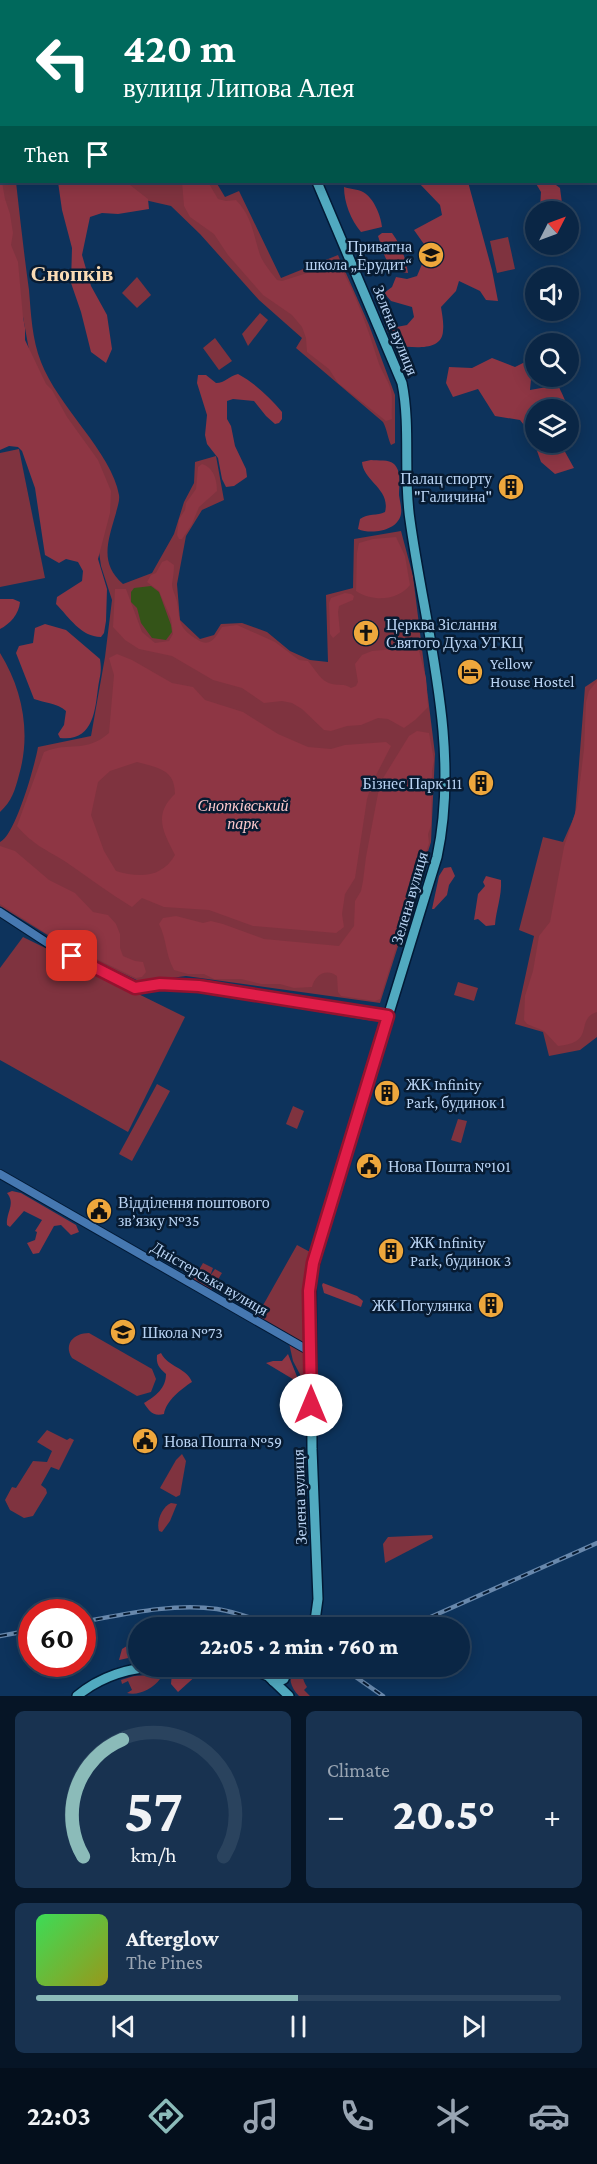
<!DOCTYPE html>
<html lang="en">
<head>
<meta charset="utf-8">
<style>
	body { margin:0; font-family:"Crimson Pro",serif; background:#183250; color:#f1f3f6; height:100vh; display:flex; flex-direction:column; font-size:22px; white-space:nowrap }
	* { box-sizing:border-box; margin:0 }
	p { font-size:20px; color:#99a5b3 }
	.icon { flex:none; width:33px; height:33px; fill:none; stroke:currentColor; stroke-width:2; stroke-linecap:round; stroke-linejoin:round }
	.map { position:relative; height:1696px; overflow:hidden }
	.side { display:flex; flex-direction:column; gap:15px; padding:15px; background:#061526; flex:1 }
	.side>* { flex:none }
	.hud { position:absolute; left:0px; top:0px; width:597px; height:183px; box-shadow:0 3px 15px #0003,0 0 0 2px #2a435e; background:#00695c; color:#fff; overflow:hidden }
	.needle { width:39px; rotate:48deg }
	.controls { position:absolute; left:525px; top:201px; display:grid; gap:12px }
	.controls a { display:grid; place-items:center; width:54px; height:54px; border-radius:50%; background:#0a2645; box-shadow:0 3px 15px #0003,0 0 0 2px #2a435e; font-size:30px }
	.speed { position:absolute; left:18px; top:1599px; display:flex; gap:12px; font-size:30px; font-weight:700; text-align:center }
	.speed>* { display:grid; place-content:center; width:78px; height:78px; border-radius:50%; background:#0a2645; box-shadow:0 3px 15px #0003,0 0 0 2px #2a435e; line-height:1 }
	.speed .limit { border:9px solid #d22; background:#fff; color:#111 }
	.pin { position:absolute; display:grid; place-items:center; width:51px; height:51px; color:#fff; margin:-26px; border-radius:12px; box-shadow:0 3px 9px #0006 }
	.me { position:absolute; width:66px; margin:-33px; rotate:0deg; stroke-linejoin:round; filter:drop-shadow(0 0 4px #0008) }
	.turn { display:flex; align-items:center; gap:21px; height:126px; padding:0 24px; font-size:27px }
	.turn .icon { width:78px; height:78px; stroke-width:2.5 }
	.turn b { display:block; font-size:42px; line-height:51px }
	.then { display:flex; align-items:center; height:57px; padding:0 24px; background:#0003; gap:12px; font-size:22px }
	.big { font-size:45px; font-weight:800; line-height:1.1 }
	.side .card { flex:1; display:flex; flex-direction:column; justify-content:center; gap:9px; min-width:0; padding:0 21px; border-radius:9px; background:#183250 }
	.side .dial { align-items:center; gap:0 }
	.dial svg { height:156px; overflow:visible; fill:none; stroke:#2a435e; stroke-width:7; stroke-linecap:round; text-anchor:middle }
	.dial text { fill:#f1f3f6; stroke:none }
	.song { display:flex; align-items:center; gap:18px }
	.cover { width:72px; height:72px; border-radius:9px; background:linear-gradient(135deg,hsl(130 70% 55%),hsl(60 70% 35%)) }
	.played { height:6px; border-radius:3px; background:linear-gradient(90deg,#8bbbb9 50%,#2a435e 50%) }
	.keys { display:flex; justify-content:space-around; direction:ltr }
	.heat { display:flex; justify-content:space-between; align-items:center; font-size:33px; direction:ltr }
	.side .tiles { flex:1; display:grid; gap:15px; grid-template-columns:1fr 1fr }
	.card:last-child { grid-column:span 2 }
	.trip { position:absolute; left:128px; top:1617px; width:342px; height:60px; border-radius:30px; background:#0a2645; box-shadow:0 3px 15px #0003,0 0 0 2px #2a435e; font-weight:800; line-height:60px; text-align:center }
	.tab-bar { display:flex; height:96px; justify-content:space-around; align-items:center; background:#040f1c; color:#99a5b3 }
	.tab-bar .icon { width:42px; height:42px }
	.tab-bar .selected { color:#8bbbb9 }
	.tab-bar b { font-size:27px; color:#f1f3f6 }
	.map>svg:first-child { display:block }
	.green { fill:#7f333f }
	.forest { fill:#8e3644; fill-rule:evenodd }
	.water { fill:#345418 }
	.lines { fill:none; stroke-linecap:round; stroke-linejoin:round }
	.minor-casing { stroke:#021a36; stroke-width:10 }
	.major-casing { stroke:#021a36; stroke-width:12 }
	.minor { stroke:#4678b1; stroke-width:8 }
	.major { stroke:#51aac0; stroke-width:9 }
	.rail-casing { stroke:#6888ac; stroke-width:4.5 }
	.rail { stroke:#071b32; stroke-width:2; stroke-dasharray:7; stroke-linecap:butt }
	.route-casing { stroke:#92132f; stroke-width:15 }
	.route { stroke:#e11d48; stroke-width:10 }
	.labels { text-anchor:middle; stroke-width:5; stroke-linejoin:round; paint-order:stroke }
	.poi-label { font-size:16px; fill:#bad4f4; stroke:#071b32; text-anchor:start }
	.street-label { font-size:16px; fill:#bad4f4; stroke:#071b32 }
	.park-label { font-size:16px; font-style:italic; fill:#fdc9cd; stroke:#071b32 }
	.district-label { font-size:22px; font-weight:bold; fill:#f9dbb5; stroke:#071b32 }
</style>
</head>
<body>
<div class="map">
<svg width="597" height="1696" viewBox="0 0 597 1696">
	<rect width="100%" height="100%" fill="#0d335c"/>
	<g class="green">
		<path d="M0,4L2,182H16C20,218 24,254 29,290C31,314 32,339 41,362C57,405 112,453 119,495C120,501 117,508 116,513C108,541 99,563 123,584L152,573L174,534L184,502L194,483L195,462L216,456L224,500L202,510L186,536L177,584L180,620L200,639L214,635L221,624L242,623L267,632L290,651L310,660L328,662L326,595L353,588L354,539L401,531L413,576L435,754L431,842L380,1003L186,976L141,982L72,950L0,906V842C15,836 35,765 38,747L91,736L105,657L112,600L101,566L98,545L50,395L31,361L23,317L0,321Z"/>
		<path d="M66,182H216L225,197L239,191L281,278L338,255L369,325L395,395V443L391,445C388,439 387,429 383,422L296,348L302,338L259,300L200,234L171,206Z"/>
		<path d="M508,237L515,269L497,273L490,241Z"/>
		<path d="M137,277L151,295L137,308L122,293Z"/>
		<path d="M260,313L268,320L248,346L242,334Z"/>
		<path d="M215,338L232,361L219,370L203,348Z"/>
		<path d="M19,449L45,578L0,587V453Z"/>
		<path d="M0,653C23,690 31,734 19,775C15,790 12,801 0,812Z"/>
		<path d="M597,679V1037L580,1050L549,1056L543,1032L515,1024L534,936L519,930L543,837L563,842L575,815L585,687Z"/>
		<path d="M23,937L185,1017L128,1132L0,1060V968Z"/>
		<path d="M458,982L478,988L474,1001L454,995Z"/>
		<path d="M305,1006L373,1017V1021L301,1009Z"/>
		<path d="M157,1084L170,1091L132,1161L119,1154Z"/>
		<path d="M293,1106L304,1111L297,1129L286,1124Z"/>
		<path d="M458,1119L467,1121L461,1143L451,1140Z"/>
		<path d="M297,1245L310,1252L304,1292L305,1346L257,1316Z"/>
		<path d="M203,1263L213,1268L210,1276L215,1269L222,1273L211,1291L193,1280Z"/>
		<path d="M89,1333L152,1369L156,1379L151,1392L137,1396L72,1358C63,1344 74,1333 89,1333Z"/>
		<path d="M289,1343L305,1352V1384L293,1361Z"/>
		<path d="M47,1430L67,1440L70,1438L74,1440L59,1470L51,1467L41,1485L46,1489L47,1493L33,1516L24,1518L10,1510L5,1500L12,1487L16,1488L33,1461L47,1462L52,1451L37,1442Z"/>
		<path d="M182,1454L186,1461L180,1495L176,1497L160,1488L176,1460Z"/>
		<path d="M171,1503L177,1504L170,1521L162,1532L159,1531C156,1521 162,1507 171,1503Z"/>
		<path d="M432,1535L433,1538L385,1563L383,1544L388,1537Z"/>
		<path d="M294,1667H307C301,1675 302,1678 307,1687L304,1690L310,1696H299C290,1686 288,1679 294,1667Z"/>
		<path d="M150,1675H158L160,1679C153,1689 138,1696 127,1693L132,1690L128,1681L122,1684L121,1680L134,1676Z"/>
	</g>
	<g class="forest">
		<path d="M0,112L2,182L5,199L10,214L13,233L11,245L18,262L23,317L25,328V340L46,384L52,390L67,417L98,460L111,491L110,513L98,559L107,589L106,621L104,633L101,637C81,637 69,617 56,604L57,597L82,581L83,571L78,562L66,559L59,563L45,555L35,488L22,451L18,447L9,446L0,450Z"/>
		<path d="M58,182H104L130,185L148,199L149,209L118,214L102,213L90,217L82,255L91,286L107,315L112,349L106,363L91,352L81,312L71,283L72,248L62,210Z"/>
		<path d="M182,182H208L218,199L226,201L236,200C251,215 253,232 259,252C262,262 270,271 277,280L282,281L307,273L322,272L334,263L340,265C356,296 368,328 378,361C381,371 389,381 391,391C393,400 391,410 392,419L386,421L338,383L329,369L307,352L306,338L302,327L292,315L263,295L228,255L214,234L190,217L184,206Z"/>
		<path d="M418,182H468L492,270L498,301L486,300L480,291L459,281L456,291L441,307C442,314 444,323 443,331C442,352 412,347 398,346L386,329L407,325L414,317L412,307L391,301L384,293L392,287L396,277L407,279L417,276L425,257L426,247L414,230L442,215L440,205Z"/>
		<path d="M535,182H552L560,188L563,211H542L540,208L541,192Z"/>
		<path d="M344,187C350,189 358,189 363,192C374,198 381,216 382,227L361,232C351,220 344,203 344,187Z"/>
		<path d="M382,233H392C401,245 406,259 408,273C386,271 384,254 378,236Z"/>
		<path d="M492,358L515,367L533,358L530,390L558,385C566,402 574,417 569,436L568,410H536V442L566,443L564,450L574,468L555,474L541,462L531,434L520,420L495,416L478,389L453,397L446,383L449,367L472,368Z"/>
		<path d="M238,374C255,383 270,398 282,412V419L279,423L275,424L266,416L254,401L233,399L227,401V419L231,426L235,446L246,469L247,477L234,486L226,487L222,479L218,458L207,444L205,435L207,415L197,383L198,375H206L216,383C225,383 229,376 238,374Z"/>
		<path d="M371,460C378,461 389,459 394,464C402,472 399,485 399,495C400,502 402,508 401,514C398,531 371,535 358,529L360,519C368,513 377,516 385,512C391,489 363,481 362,462Z"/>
		<path d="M202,464C214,468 217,480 217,491L199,507L192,524L182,539H179L177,535L179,519L185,510L186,503L196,489L198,467Z"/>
		<path d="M396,537L405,556L410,585C397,601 373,602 356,591L357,553L359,543L373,539Z"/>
		<path d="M167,560L174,565C174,572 173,578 172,584C172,590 176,596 177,602C180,622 179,629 198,640C211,648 216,636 222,627L237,625L275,642L299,660L308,661C315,669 321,682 332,684C340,686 343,683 351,688L356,686L358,682L355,664L362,655L372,651L395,649L407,651H419L426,678L428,707L415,720L404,728L388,719L378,718L361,725L347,726L331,731L324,730L302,709L292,703L282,701L264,703L242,688L213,680L172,656L139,649L125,640L113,627L115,589H126L142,632L155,643L169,641L173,634L171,619L159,591L147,582L151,575L156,573L162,562Z"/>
		<path d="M345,593L351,594L354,596L353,600L339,606L338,612L340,632L333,638L330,634L329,603L331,598Z"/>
		<path d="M0,599H13L20,602C19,614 10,624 0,629Z"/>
		<path d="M45,624L66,630L100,659C102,672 100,675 98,688C95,711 93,742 60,738L58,734L64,725L66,711C57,703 45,703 34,699L16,653L19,646L33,643L35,628Z"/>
		<path d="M117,654L132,660L172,683L193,687L205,700L243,712L278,734L308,747L331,749L345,745L386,742L391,746L372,783L367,799L355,878L345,894L342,914L344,927L336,933L253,926L209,910L164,907L142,898L132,907C109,893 88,877 66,862C47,850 33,845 17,826L44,752C69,741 85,754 109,733L114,675L109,658ZM137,762C158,768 175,769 175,794C153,815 163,831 175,855C162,878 139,878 116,871L104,851L91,815L98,782L110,771Z"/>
		<path d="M597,681V1012C574,1019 597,1043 558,1046L544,1031L527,1024L524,1020L525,996L533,971L539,936L550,922L564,847L577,807L584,749L586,702L589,691Z"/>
		<path d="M417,731L429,733L434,760L432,771L431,826L428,834L429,843L380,999L375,1001L341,996L338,992L337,976C326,968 315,975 312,987L294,988L280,984H261L241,979H214L204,974H188L174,970C165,953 167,940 159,924L163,918L176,916L203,923L211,921L223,924L264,939L339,946L354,926L355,901L361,891L363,881L366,857L380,783L409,736Z"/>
		<path d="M0,846L15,851L49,880L75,893L93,912L108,915L116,924L120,934V948L123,956L135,961L143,962L146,972L142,977L136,978L55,939L0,904Z"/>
		<path d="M451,867L455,876L449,885L447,895L434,909H432L439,876L444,868Z"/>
		<path d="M486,876L501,880C502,896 496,910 495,925L486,926L478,919L474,920L478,894L485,886L483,882Z"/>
		<path d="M12,1191L21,1193L76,1225L79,1232L71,1235L61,1225L54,1226L39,1253L33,1254L27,1243L35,1240L37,1232L35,1231L42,1220L24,1211L10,1227L7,1225C6,1212 16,1204 7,1193Z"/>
		<path d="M323,1283L357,1296L363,1301L361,1307L324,1293L322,1285Z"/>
		<path d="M161,1353C169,1368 186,1367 192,1382C181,1389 166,1401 164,1414C153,1417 149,1411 144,1403C156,1396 166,1388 166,1374C159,1368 156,1364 157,1355Z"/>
		<path d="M288,1354L298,1379L296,1381L266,1363L273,1361H282Z"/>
		<path d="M134,1637H138V1656L119,1660L122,1649L130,1644Z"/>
		<path d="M172,1673L198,1674L178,1692L171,1684Z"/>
	</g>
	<path class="water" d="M151,586L159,592L171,625L172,632L166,640L152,638L141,623L137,608L131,602V592L134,588Z"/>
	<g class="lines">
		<g class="minor-casing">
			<g id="minor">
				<path d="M0,912L52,946L135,988L160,984L199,986L388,1016"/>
				<path d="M0,1174L311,1352"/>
			</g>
		</g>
		<g class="major-casing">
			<g id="major">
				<path d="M351,0L352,2"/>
				<path d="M268,2L269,0"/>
				<path d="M481,2L482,0"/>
				<path d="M314,1628L318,1599L312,1449L311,1276L330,1205L437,857C461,745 425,630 410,520C403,475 411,428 402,383L317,182"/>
				<path d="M178,1666L248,1668L256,1666"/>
				<path d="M248,1668L268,1676L289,1696"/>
				<path d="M273,1681L278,1682L284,1679L289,1666"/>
				<path d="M77,1696C102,1675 132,1667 164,1666"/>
			</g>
		</g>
		<use href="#minor" class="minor"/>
		<use href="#major" class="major"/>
		<g class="rail-casing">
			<g id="rail">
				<path d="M82,1622C126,1614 172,1603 217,1609C238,1612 259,1621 280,1628"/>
				<path d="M406,1628L597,1543"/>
				<path d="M0,1636L32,1630"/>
				<path d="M340,1666L383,1696"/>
			</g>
		</g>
		<use href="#rail" class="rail"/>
	</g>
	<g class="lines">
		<g class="route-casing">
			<path id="route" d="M72,956L135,988L160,984L199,986L388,1016L313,1263L309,1291L311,1405"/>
		</g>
		<use href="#route" class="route"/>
	</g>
	<defs>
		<g id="school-disc" transform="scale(1.35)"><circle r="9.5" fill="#eea73c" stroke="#071b32"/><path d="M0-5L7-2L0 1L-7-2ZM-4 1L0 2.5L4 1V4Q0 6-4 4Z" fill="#111"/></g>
		<g id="building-disc" transform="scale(1.35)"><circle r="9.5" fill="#eea73c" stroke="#071b32"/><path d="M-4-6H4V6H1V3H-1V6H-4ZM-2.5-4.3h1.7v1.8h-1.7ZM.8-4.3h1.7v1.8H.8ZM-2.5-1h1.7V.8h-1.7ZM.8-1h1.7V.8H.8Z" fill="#111"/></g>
		<g id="church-disc" transform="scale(1.35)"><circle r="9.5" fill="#eea73c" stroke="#071b32"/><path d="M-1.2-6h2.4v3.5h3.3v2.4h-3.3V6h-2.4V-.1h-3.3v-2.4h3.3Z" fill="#111"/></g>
		<g id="hotel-disc" transform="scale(1.35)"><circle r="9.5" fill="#eea73c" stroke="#071b32"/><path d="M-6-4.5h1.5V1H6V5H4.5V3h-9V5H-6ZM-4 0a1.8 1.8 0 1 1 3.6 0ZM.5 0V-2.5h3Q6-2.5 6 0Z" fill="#111"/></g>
		<g id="civic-disc" transform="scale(1.35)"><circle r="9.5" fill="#eea73c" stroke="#071b32"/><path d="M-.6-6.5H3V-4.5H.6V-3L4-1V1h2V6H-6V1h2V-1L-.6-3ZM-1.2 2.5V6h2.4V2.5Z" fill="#111"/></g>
	</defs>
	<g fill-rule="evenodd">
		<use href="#school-disc" x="431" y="255"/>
		<use href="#building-disc" x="511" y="487"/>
		<use href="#church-disc" x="366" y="633"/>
		<use href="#hotel-disc" x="470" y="672"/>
		<use href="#building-disc" x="481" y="783"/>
		<use href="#building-disc" x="387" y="1093"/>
		<use href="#civic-disc" x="369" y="1166"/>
		<use href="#civic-disc" x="99" y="1211"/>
		<use href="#building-disc" x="391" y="1251"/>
		<use href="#building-disc" x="491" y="1305"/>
		<use href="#school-disc" x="123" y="1332"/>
		<use href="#civic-disc" x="145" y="1441"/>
	</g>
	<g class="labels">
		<g class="poi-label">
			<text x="412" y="252" text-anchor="end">Приватна<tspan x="412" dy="18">школа „Ерудит“</tspan></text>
			<text x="492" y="484" text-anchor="end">Палац спорту<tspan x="492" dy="18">"Галичина"</tspan></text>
			<text x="386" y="630">Церква Зіслання<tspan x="386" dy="18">Святого Духа УГКЦ</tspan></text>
			<text x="490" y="669">Yellow<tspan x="490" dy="18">House Hostel</tspan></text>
			<text x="462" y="789" text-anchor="end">Бізнес Парк 111</text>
			<text x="406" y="1090">ЖК Infinity<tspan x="406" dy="18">Park, будинок 1</tspan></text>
			<text x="388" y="1172">Нова Пошта №101</text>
			<text x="118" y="1208">Відділення поштового<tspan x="118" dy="18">зв’язку №35</tspan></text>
			<text x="410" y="1248">ЖК Infinity<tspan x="410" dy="18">Park, будинок 3</tspan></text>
			<text x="472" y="1311" text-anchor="end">ЖК Погулянка</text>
			<text x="142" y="1338">Школа №73</text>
			<text x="164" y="1447">Нова Пошта №59</text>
		</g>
		<g class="street-label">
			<text transform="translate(396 330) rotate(68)" y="6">Зелена вулиця</text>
			<text transform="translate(409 898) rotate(-74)" y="6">Зелена вулиця</text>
			<text transform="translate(210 1278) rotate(30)" y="6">Дністерська вулиця</text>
			<text transform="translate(299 1497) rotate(-92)" y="6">Зелена вулиця</text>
		</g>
		<g class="park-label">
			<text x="243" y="811">Снопківський<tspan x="243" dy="18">парк</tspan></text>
		</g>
		<g class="district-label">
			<text x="72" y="281">Снопків</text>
		</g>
	</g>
</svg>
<div class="controls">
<a><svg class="needle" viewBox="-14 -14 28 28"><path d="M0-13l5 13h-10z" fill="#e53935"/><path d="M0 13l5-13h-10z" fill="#99a5b3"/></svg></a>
<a><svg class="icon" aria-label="sound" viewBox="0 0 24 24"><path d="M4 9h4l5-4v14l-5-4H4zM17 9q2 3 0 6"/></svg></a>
<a><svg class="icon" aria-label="search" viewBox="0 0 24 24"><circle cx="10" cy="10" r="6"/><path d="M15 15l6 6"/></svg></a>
<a><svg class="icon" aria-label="layers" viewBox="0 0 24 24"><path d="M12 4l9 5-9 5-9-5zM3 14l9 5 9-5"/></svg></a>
</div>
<div class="speed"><div class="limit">60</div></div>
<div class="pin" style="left:72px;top:956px;background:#d93025"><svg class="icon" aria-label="arrive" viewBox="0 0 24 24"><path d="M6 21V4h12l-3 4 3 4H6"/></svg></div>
<svg class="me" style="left:311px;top:1405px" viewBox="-20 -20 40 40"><circle r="19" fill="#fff"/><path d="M0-13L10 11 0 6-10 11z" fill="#e11d48"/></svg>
<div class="trip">22:05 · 2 min · 760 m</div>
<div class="hud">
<div class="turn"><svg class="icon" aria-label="left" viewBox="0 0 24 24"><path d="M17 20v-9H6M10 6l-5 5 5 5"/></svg><div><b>420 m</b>вулиця Липова Алея</div></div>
<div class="then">Then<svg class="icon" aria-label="arrive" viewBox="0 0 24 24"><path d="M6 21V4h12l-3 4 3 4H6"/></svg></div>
</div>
</div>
<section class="side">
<div class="tiles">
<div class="card dial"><svg viewBox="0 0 100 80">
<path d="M14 69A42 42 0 1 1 86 69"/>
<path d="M14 69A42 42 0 0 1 34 9" stroke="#8bbbb9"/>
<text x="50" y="56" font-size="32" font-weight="700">57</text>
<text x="50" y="72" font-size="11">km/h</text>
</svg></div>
<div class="card"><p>Climate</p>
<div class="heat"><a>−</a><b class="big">20.5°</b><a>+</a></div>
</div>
<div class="card">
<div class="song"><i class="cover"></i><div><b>Afterglow</b><p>The Pines</p></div></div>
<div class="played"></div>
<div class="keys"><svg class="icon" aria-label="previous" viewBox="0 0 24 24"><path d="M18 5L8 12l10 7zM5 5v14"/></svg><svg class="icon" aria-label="pause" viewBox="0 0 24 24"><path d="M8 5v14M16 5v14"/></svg><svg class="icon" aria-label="next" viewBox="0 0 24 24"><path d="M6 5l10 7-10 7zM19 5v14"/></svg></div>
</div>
</div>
</section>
<nav class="tab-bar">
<b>22:03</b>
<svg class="icon selected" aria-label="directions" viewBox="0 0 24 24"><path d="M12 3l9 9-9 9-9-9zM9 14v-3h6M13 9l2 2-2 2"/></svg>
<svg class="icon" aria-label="music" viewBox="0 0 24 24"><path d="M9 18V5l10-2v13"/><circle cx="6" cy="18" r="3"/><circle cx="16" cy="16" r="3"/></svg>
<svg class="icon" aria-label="phone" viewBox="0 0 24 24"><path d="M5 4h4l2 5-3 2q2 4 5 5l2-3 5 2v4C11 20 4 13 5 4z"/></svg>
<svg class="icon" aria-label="climate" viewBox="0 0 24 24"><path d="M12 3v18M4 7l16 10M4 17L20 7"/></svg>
<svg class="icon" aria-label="car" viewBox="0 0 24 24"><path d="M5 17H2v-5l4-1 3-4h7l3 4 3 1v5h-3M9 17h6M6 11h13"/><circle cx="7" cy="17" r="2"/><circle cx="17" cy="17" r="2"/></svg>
</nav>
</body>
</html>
